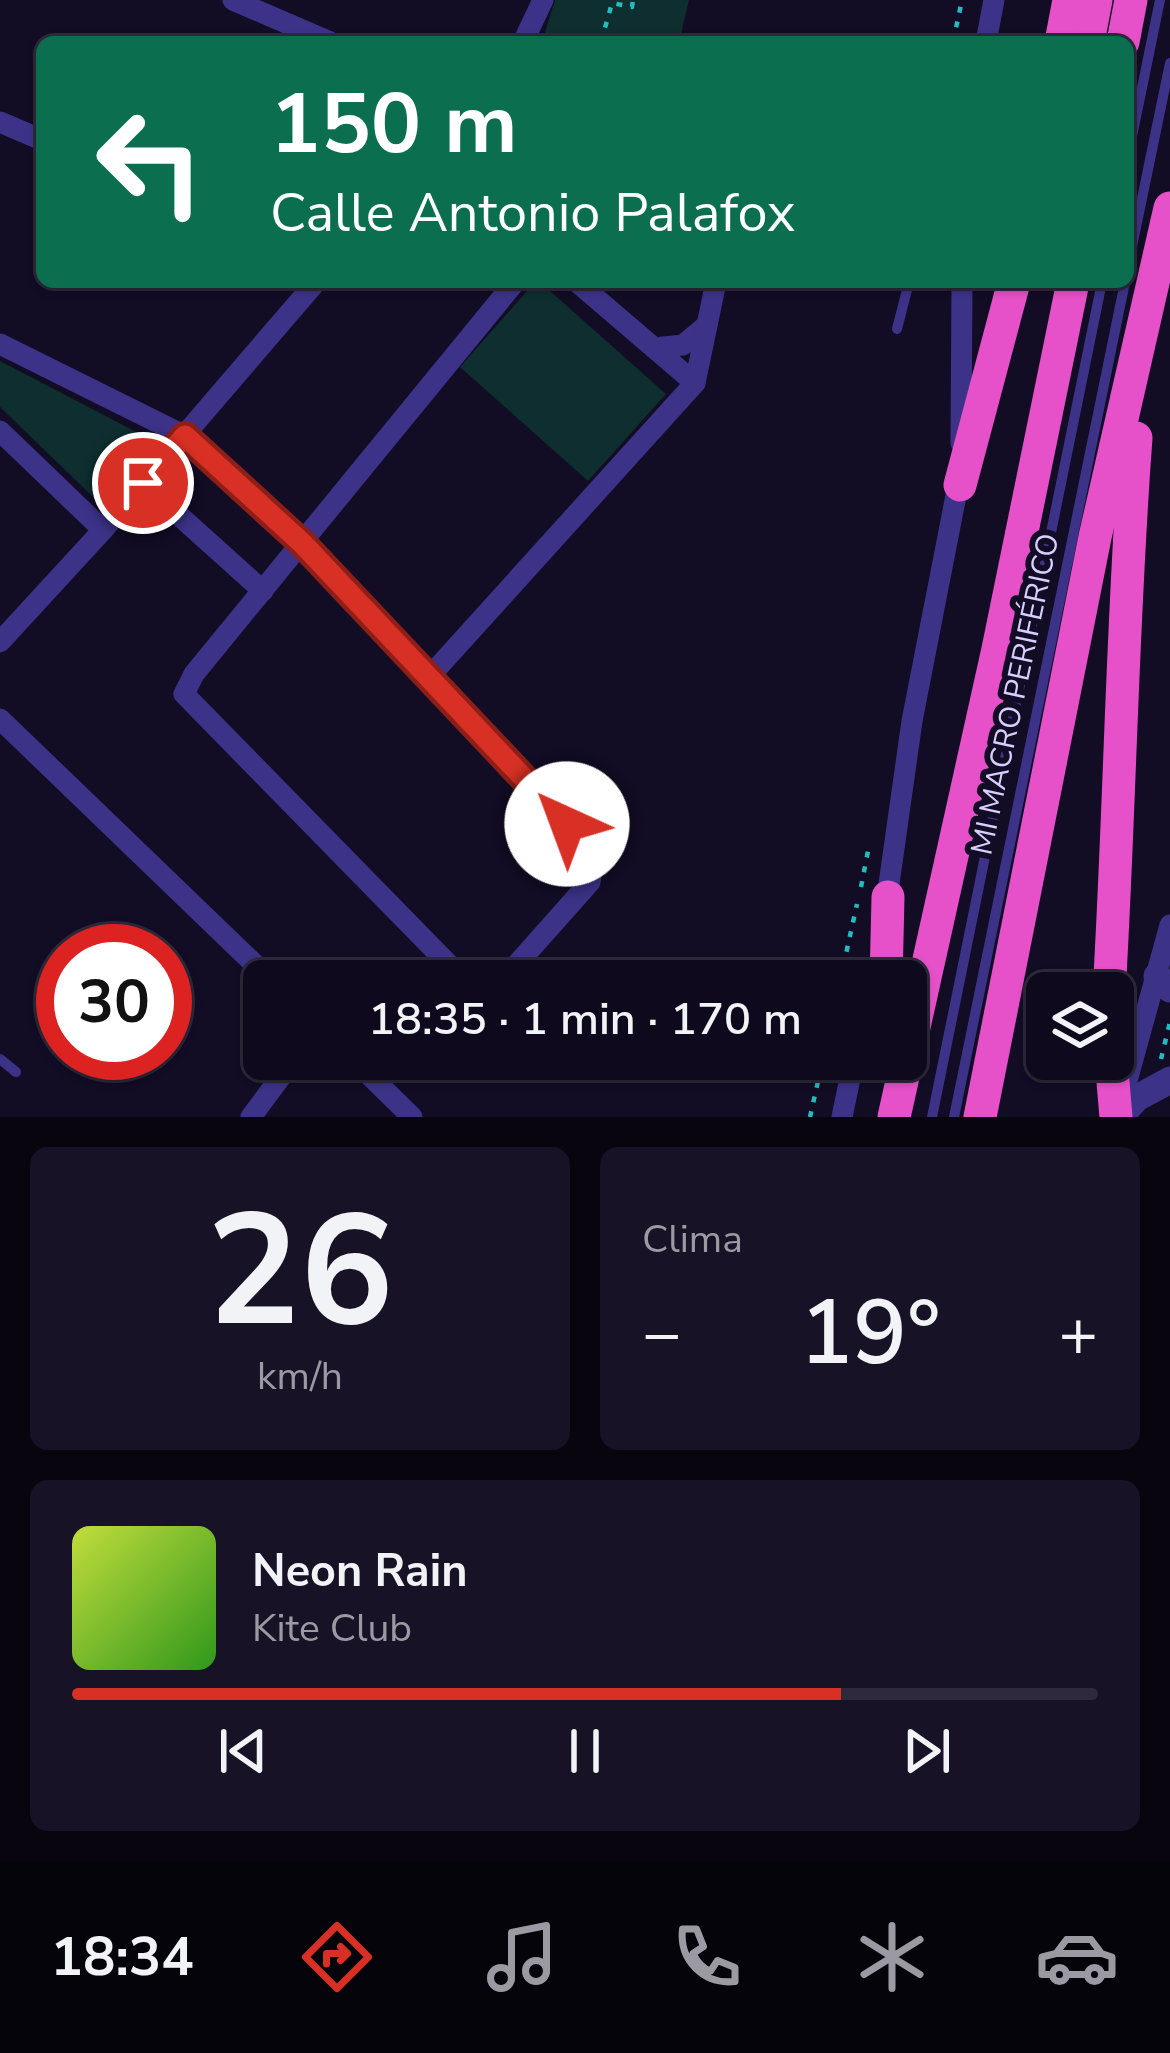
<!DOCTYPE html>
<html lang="es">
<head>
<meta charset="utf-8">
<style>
	body { margin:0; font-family:"Nunito Sans",sans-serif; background:#171225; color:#f1f3f6; height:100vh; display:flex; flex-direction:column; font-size:45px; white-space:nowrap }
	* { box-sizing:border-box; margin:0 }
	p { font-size:39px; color:#9b9aa3 }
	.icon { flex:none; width:66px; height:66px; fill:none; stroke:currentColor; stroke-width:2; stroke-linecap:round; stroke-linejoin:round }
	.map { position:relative; height:1117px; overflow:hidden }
	.details { display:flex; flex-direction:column; gap:30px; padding:30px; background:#08050f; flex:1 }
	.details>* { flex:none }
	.hud { position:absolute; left:36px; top:36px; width:1098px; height:252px; border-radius:18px; box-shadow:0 3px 9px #0004,0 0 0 3px #2e2a3b; background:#0b6e4f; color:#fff; overflow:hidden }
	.fabs { position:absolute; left:1026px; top:972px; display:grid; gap:24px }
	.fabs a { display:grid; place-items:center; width:108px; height:108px; border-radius:18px; background:#0e091c; box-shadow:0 3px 9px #0004,0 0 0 3px #2e2a3b; font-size:60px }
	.speed { position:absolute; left:36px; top:924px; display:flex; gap:24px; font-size:60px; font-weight:700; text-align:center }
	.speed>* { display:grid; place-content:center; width:156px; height:156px; border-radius:50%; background:#0e091c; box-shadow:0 3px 9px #0004,0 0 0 3px #2e2a3b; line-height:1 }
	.speed .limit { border:18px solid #d22; background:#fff; color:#111 }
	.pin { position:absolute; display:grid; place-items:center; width:102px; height:102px; color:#fff; margin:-51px; border:6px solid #fff; border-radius:50%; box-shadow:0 3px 12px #0007 }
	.me { position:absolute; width:132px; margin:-66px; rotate:317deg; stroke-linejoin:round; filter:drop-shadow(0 0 9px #0008) }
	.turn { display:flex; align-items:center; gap:42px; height:252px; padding:0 36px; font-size:54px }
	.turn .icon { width:156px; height:156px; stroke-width:2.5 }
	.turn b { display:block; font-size:84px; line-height:102px }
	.big { font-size:90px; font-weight:600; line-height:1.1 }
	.details .widget { flex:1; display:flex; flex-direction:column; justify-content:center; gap:18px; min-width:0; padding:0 42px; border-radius:18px; background:#171225 }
	.details .dial { align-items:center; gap:0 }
	.dial b { font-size:156px; line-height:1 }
	.song { display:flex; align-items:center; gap:36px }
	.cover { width:144px; height:144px; border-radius:18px; background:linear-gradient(135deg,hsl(70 70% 55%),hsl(110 70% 35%)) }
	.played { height:12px; border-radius:6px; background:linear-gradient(90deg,#d93025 75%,#2e2a3b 75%) }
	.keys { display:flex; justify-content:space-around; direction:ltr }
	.heat { display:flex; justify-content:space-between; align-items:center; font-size:66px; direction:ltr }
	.details .tiles { flex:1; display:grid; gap:30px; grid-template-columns:1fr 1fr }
	.widget:last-child { grid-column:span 2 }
	.trip { position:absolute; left:243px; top:960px; width:684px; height:120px; border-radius:18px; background:#0e091c; box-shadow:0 3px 9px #0004,0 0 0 3px #2e2a3b; font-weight:600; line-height:120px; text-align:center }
	.menu { display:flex; height:192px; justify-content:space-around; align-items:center; background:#06040b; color:#9b9aa3 }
	.menu .icon { width:84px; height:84px }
	.menu .selected { color:#d93025 }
	.menu b { font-size:54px; color:#f1f3f6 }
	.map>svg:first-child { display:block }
	.green { fill:#0e2e2f }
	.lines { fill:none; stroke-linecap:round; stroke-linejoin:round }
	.path { stroke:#22bdc0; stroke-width:4.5; stroke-dasharray:6 9; stroke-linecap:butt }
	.service { stroke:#3c3288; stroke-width:10 }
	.minor { stroke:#3c3288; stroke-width:21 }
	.tertiary { stroke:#3c3288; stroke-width:27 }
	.trunk { stroke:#e650c8; stroke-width:33 }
	.route-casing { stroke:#8d1f18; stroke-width:30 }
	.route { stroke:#d93025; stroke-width:21 }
	.labels { text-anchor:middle; stroke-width:12; stroke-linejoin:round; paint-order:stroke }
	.street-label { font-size:30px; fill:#d9cfff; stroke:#120c25 }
</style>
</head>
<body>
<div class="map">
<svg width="1170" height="1117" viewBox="0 0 1170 1117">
	<rect width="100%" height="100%" fill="#120c25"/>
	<g class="green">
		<path d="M555,0H689L679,42H542Z"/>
		<path d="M535,282H540L666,394L588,481L460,367Z"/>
		<path d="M0,361L146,437L92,496L0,407Z"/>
	</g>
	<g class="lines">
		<g class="path">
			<path d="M601,42L612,3L632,7L633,0"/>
			<path d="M953,42L962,0"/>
			<path d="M861,887L868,851"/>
			<path d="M840,981L857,904"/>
			<path d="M1161,1059L1170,1022"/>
			<path d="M810,1117L823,1059"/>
		</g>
		<g class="service">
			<path d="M1128,156L1160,0"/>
			<path d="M1128,266L1170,63"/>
			<path d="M897,329L909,282"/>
			<path d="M0,1059L16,1072"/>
			<path d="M932,1117L1102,282"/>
			<path d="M954,1117L1125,282"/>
		</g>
		<g class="minor">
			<path d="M233,0L330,42"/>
			<path d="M523,42L543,0"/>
			<path d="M986,42L994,0"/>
			<path d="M0,122L42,140"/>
			<path d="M577,282L695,383"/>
			<path d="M0,344L185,436L302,543L595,853L590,882L502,981"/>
			<path d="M654,348L683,345L707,325"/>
			<path d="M0,431L103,530"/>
			<path d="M961,443L962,282"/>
			<path d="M143,483L263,591"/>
			<path d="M0,642L103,530L316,282"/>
			<path d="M430,676L695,383L716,282"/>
			<path d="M0,719L272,981"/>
			<path d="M886,905L912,721L960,475"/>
			<path d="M465,981L184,694L194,674L515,282"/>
			<path d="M353,1059L412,1117"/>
			<path d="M543,1059V1060"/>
			<path d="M1122,1099L1170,925"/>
			<path d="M251,1117L294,1059"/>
			<path d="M842,1117L854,1059"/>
		</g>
		<g class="tertiary">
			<path d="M1157,976L1170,989"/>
			<path d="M1119,1117L1137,1098L1170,1080"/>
		</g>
		<g class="trunk">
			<path d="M1061,42L1069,0"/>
			<path d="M1088,42L1096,0"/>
			<path d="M1123,42L1131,0"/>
			<path d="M960,485L1014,282"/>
			<path d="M886,981L888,897"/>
			<path d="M1109,993C1120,808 1122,622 1136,438"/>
			<path d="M1111,1059L1116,1117"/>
			<path d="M894,1117L998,649L1073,282"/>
			<path d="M980,1117L1095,537L1170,208"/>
		</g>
	</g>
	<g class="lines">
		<g class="route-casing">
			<path id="route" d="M143,483L185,436L302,543L567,824"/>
		</g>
		<use href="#route" class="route"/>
	</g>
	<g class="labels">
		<g class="street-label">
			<text transform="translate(1015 694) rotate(-78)" y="10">MI MACRO PERIFÉRICO</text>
		</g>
	</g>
</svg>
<div class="fabs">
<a><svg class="icon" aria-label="layers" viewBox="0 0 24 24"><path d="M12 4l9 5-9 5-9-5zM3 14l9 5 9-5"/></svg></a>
</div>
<div class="speed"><div class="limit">30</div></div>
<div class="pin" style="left:143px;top:483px;background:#d93025"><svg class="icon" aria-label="arrive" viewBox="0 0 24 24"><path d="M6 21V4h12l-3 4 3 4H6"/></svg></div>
<svg class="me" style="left:567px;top:824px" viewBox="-20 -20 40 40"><circle r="19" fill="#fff"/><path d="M0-13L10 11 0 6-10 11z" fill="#d93025"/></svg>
<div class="trip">18:35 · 1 min · 170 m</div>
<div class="hud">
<div class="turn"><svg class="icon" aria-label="left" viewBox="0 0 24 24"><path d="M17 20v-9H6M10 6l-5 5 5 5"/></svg><div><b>150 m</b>Calle Antonio Palafox</div></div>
</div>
</div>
<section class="details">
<div class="tiles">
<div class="widget dial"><b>26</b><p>km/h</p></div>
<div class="widget"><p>Clima</p>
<div class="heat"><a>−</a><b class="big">19°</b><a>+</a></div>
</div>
<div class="widget">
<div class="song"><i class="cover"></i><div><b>Neon Rain</b><p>Kite Club</p></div></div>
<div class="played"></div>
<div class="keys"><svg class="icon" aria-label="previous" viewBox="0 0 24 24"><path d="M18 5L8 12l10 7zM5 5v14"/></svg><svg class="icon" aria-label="pause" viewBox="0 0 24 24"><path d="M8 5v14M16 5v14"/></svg><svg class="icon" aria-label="next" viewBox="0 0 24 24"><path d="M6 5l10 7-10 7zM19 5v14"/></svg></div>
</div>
</div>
</section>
<nav class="menu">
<b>18:34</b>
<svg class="icon selected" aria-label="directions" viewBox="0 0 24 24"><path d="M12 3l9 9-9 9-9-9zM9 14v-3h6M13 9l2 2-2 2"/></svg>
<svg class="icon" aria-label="music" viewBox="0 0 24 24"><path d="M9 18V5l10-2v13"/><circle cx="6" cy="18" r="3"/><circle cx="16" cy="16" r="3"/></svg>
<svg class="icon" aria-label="phone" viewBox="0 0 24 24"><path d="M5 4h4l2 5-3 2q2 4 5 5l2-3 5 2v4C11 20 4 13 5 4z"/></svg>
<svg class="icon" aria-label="climate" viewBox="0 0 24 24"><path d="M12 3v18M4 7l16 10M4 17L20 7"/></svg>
<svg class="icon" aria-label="car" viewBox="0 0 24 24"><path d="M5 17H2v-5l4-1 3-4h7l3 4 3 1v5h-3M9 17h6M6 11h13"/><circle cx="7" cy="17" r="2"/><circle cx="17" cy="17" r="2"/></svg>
</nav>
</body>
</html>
